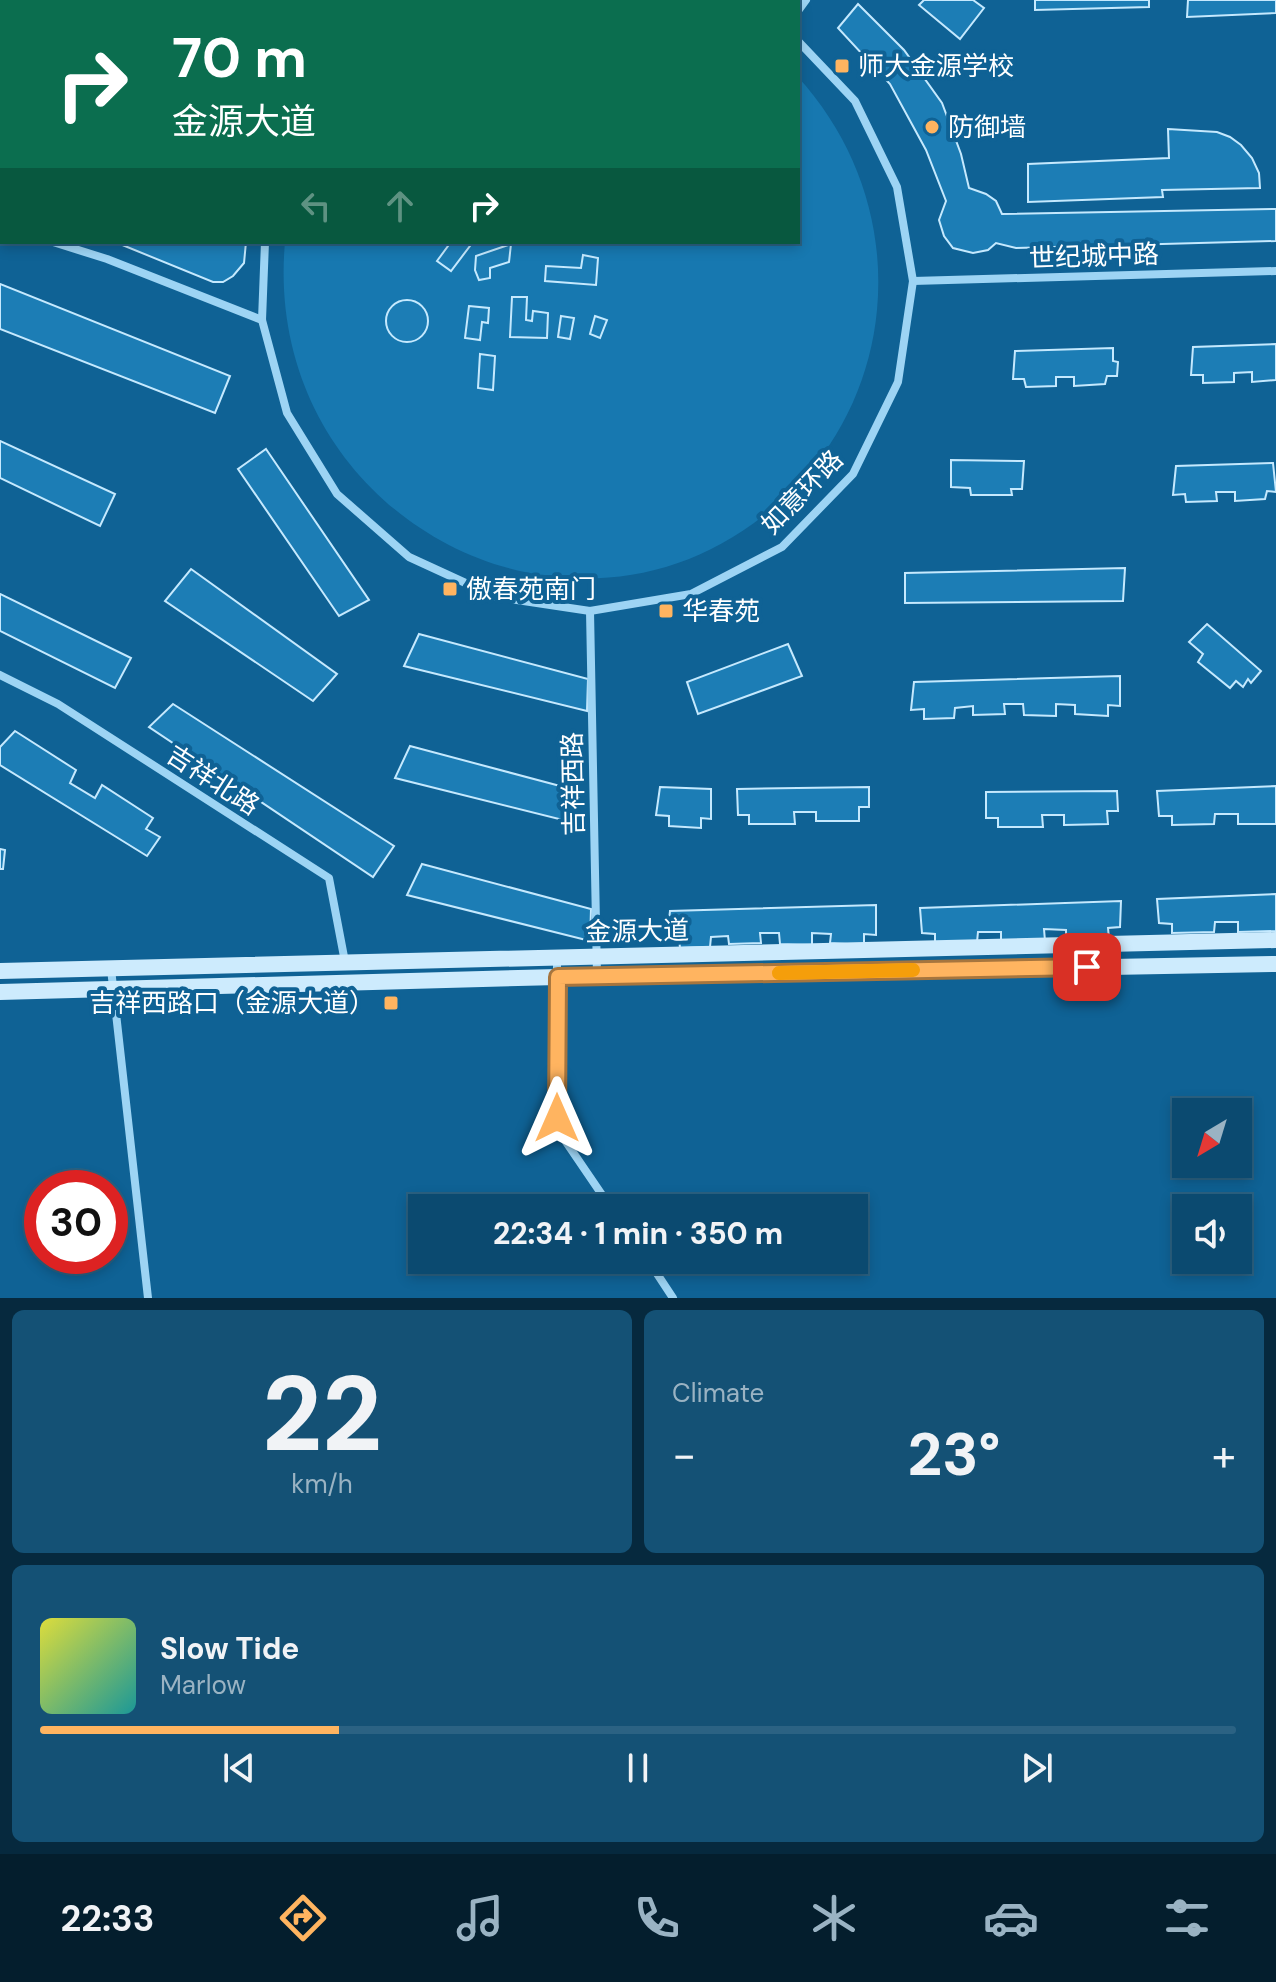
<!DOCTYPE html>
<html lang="en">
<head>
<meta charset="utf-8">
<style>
	body { margin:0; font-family:"DM Sans","Noto Sans SC",sans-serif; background:#145175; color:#f1f3f6; height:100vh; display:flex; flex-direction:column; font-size:30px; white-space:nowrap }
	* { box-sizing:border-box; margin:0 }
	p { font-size:26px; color:#9ab3c3 }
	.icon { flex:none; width:44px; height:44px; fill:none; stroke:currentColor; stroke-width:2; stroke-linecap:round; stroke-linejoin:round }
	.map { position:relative; height:1298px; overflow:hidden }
	.panel { display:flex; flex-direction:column; gap:12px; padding:12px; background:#06293e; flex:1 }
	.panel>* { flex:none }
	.guide { position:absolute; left:0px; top:0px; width:800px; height:244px; box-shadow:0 4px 12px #0003,0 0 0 2px #2b6283; background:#0b6e4f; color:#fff; overflow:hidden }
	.needle { width:52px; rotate:218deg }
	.controls { position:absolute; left:1172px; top:1098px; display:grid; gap:16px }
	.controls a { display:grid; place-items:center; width:80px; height:80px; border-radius:0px; background:#0b4a70; box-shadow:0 4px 12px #0003,0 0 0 2px #2b6283; font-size:40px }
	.speed { position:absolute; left:24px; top:1170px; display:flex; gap:16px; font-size:40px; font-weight:700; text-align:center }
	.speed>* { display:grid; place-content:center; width:104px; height:104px; border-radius:50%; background:#0b4a70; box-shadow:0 4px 12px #0003,0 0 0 2px #2b6283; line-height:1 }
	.speed .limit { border:12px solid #d22; background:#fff; color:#111 }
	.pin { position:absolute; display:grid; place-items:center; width:68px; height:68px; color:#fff; margin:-34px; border-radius:16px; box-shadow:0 4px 12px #0006 }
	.me { position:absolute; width:88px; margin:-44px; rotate:0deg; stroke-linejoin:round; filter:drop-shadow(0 0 6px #0008) }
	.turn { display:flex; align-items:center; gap:28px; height:168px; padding:0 40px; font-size:36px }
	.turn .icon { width:104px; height:104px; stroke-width:2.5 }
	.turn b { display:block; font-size:56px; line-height:68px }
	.lanes { display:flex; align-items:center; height:76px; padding:0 40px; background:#0003; justify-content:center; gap:40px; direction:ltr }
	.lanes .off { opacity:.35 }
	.big { font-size:60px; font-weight:800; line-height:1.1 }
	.panel .card { flex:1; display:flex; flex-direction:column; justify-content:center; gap:12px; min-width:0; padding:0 28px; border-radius:12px; background:#145175 }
	.panel .dial { align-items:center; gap:0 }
	.dial b { font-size:104px; line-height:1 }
	.song { display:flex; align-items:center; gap:24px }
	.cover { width:96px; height:96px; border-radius:12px; background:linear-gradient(135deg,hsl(60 70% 55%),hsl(180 70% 35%)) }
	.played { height:8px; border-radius:4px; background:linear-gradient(90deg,#ffb460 25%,#2b6283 25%) }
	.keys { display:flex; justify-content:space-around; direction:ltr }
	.heat { display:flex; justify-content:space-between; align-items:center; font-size:44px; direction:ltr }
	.panel .tiles { flex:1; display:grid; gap:12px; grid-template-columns:1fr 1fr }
	.card:last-child { grid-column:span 2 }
	.trip { position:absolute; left:408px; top:1194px; width:460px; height:80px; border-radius:0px; background:#0b4a70; box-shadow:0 4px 12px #0003,0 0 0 2px #2b6283; font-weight:800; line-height:80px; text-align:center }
	.dock { display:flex; height:128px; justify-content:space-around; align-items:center; background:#041e2d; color:#9ab3c3 }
	.dock .icon { width:56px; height:56px }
	.dock .current { color:#ffb460 }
	.dock b { font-size:36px; color:#f1f3f6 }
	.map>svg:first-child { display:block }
	.green { fill:#1778b0 }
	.building { fill:#1c7db5; stroke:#c5e9fe; stroke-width:2 }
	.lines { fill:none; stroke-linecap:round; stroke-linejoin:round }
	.street { stroke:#9dd4f4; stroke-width:8 }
	.secondary { stroke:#cdebfd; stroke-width:16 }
	.route-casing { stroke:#a6753e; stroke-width:20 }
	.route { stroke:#ffb460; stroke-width:14 }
	.slow { stroke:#f59e0b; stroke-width:14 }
	.poi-dot { fill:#ffb460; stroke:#0f6295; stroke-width:3 }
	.labels { text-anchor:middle; stroke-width:8; stroke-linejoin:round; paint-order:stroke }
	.poi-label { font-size:26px; fill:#fff; stroke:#0f6295; text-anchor:start }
	.street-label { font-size:26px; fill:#fff; stroke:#0f6295 }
</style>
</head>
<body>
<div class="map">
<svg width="1276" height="1298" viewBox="0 0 1276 1298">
	<rect width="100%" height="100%" fill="#0f6295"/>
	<g class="green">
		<path d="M477,0H681L686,2H472Z"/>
		<path d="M798,77C856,141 885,224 877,310C871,374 844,436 799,483C600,695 259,528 285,242H798Z"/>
	</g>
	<g class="building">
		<path d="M0,0H127L135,2H2V29Z"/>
		<path d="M0,0H387L2,2V202Z"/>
		<path d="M924,0H973L984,8L960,39L919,5Z"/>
		<path d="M1035,0H1149V7L1035,10Z"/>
		<path d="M1188,0H1276V13L1187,17Z"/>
		<path d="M858,4L904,50L942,103L961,154L969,188L986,194L996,201L1002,214L1276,209V241L1016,248L996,243L988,250L973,253L953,248L944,236L939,220L946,201L926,150L890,84L838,28Z"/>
		<rect x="0" y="65" width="2" height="50"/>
		<path d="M1168,129L1217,132L1230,137L1241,145L1252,158L1259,173L1260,188L1162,190L1163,197L1028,202V164L1169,158Z"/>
		<path d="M115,242H246L244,263L233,276L223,282H213Z"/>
		<path d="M451,242H473L451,271L437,261Z"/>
		<path d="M511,244L509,262L490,268V278L479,280L475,270L476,256Z"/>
		<path d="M583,255L598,258L596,285L545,281L546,266L581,268Z"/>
		<path d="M0,284L230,376L215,413L0,329Z"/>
		<path d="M512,297H527L526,320L532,321L533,311L548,313L547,338L510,337Z"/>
		<circle cx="407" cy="321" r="21"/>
		<path d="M469,306L489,308L488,323L482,322L480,340L465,338Z"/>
		<path d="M561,316L574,318L570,339L558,337Z"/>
		<path d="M595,316L607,320L600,338L590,334Z"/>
		<path d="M1276,344V380L1252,382V372L1234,373V382L1203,383V375H1191L1193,347Z"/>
		<path d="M1113,348V361L1118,362L1117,376H1107L1105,384L1074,386V377H1056V386L1026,387L1024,379H1013L1015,351Z"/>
		<path d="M480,354L495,356L493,390L478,388Z"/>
		<path d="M0,441L115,494L100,526L0,478Z"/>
		<path d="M266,449L369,600L339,616L238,469Z"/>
		<path d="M951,460L1024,461L1022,489H1011L1012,495H971L970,488L951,487Z"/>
		<path d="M1273,463L1276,492L1267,491L1265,499L1235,501V492H1216L1217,501L1186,502L1185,494L1173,495L1176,466Z"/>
		<path d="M1125,568L1123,601L905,603V573Z"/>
		<path d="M191,569L337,674L313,701L165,601Z"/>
		<path d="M0,594L131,658L115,688L0,631Z"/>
		<path d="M1207,624L1261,671L1251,683L1248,679L1243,687L1236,681L1230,688L1198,662L1203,654L1189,642Z"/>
		<path d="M419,634L588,679L587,711L404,666Z"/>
		<path d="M788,644L802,676L698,714L687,682Z"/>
		<path d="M1120,676V706L1108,705V716L1075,714V705L1056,704V716L1024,715L1023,704H1004L1005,714L973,715V706L955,708L954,718L924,719V709L911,710L914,682Z"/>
		<path d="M173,704L394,846L373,877L149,727Z"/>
		<path d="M15,731L76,770L70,783L95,798L102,785L153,818L146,829L160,837L147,856L0,765V747Z"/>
		<path d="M410,746L579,791V824L395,778Z"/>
		<path d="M1276,786V824H1238V814H1215L1214,824L1172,825V816H1159L1157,791Z"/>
		<path d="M660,787L711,789V819L701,818V828L669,826V816L656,815Z"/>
		<path d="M869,787V807H859V821H816V812H794L795,824H749V815H738L737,789Z"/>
		<path d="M1117,791L1118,811H1107L1108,824L1064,825V815H1042L1043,827H998V818H986V792Z"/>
		<path d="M0,849L5,850L3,869H0Z"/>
		<path d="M422,864L591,909L590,941L407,895Z"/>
		<path d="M1276,894V931L1238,932V922H1215L1214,932L1172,933V924L1159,923L1157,899Z"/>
		<path d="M1121,901L1120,927L1108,928L1109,939H1066V930L1044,929L1045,941L1001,942V932H978L977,942L935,943V934L922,933L920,908Z"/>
		<path d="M876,905V935L864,934V945L830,943L831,934L812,933V945L780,944L779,933H760L761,943L729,944L728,936L711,937L710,947L680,948L679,938L667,939L670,911Z"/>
	</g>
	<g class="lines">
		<g class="street">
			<path d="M740,0L744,2"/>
			<path d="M415,2L416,0"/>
			<path d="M428,2L431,0"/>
			<path d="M798,11L806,0"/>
			<path d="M0,225H2"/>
			<path d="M53,242L107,259L262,320"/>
			<path d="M265,242L262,320L287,413L337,494L409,557L496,597L590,611L691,594L782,547L853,474L898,382L913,281L897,187L855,101L798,41"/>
			<path d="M913,281L1276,271"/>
			<path d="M590,611L597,976"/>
			<path d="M0,675L58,704L329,878L345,962"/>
			<path d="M557,958V1118L564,1139L611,1208"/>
			<path d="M111,969L148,1298"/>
			<path d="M648,1260L673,1298"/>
		</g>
		<g class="secondary">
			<path d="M0,971L1276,940"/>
			<path d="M0,992L558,977L1276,964"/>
		</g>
	</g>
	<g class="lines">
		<g class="route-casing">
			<path id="route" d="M557,1118L558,977L1087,967"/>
		</g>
		<use href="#route" class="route"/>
		<path class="slow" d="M779,973L913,970"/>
	</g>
	<g class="poi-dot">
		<rect x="834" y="58" width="16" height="16" rx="4"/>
		<circle cx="932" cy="127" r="8"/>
		<rect x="442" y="581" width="16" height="16" rx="4"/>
		<rect x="658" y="603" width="16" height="16" rx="4"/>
		<rect x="383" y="995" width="16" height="16" rx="4"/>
	</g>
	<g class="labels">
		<g class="poi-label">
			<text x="858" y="75">师大金源学校</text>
			<text x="948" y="136">防御墙</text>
			<text x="466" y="598">傲春苑南门</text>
			<text x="682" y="620">华春苑</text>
			<text x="375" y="1012" text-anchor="end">吉祥西路口（金源大道）</text>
		</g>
		<g class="street-label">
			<text transform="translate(1094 256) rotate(-2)" y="9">世纪城中路</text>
			<text transform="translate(802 492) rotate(-46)" y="9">如意环路</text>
			<text transform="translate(213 780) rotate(33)" y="9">吉祥北路</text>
			<text transform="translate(573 784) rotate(-91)" y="9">吉祥西路</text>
			<text transform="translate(637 931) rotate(-1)" y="9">金源大道</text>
		</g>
	</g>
</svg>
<div class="controls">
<a><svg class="needle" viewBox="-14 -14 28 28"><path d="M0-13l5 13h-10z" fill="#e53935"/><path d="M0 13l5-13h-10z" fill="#9ab3c3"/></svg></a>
<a><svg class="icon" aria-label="sound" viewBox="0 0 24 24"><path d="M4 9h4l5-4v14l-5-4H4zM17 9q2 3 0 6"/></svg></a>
</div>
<div class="speed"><div class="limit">30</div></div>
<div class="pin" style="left:1087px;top:967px;background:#d93025"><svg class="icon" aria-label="arrive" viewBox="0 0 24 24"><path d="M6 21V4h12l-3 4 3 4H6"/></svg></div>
<svg class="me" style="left:557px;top:1118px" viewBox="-20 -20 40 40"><path d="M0-17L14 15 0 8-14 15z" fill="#ffb460" stroke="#fff" stroke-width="4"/></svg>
<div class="trip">22:34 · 1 min · 350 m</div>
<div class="guide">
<div class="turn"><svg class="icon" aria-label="right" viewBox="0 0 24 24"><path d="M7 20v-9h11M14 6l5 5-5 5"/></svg><div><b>70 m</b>金源大道</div></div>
<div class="lanes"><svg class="icon off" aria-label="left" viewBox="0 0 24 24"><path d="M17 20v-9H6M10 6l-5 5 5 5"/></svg><svg class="icon off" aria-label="ahead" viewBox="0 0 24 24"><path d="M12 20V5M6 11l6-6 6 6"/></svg><svg class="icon" aria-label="right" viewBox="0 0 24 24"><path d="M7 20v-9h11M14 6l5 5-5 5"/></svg></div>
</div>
</div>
<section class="panel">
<div class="tiles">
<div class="card dial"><b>22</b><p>km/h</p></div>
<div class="card"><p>Climate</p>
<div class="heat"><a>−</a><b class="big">23°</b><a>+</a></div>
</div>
<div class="card">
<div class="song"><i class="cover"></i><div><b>Slow Tide</b><p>Marlow</p></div></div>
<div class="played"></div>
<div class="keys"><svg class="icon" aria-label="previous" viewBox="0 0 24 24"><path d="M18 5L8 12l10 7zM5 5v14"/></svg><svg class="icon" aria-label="pause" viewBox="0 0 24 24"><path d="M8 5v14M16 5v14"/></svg><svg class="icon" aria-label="next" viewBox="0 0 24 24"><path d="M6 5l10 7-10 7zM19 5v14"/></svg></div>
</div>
</div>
</section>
<nav class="dock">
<b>22:33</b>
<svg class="icon current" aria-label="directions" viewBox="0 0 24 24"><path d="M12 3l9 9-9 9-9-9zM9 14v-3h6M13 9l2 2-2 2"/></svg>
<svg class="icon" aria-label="music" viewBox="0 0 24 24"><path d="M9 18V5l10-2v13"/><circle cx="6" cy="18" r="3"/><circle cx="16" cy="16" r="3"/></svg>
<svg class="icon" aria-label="phone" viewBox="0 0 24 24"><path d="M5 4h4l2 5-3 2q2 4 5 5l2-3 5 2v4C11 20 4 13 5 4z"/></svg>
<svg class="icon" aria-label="climate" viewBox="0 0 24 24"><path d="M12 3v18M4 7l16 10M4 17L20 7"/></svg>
<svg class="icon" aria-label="car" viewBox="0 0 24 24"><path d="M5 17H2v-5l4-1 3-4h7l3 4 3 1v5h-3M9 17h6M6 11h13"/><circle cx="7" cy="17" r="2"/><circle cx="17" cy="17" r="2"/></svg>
<svg class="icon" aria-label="filters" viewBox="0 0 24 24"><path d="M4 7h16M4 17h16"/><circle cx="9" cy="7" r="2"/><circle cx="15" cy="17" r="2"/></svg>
</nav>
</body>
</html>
